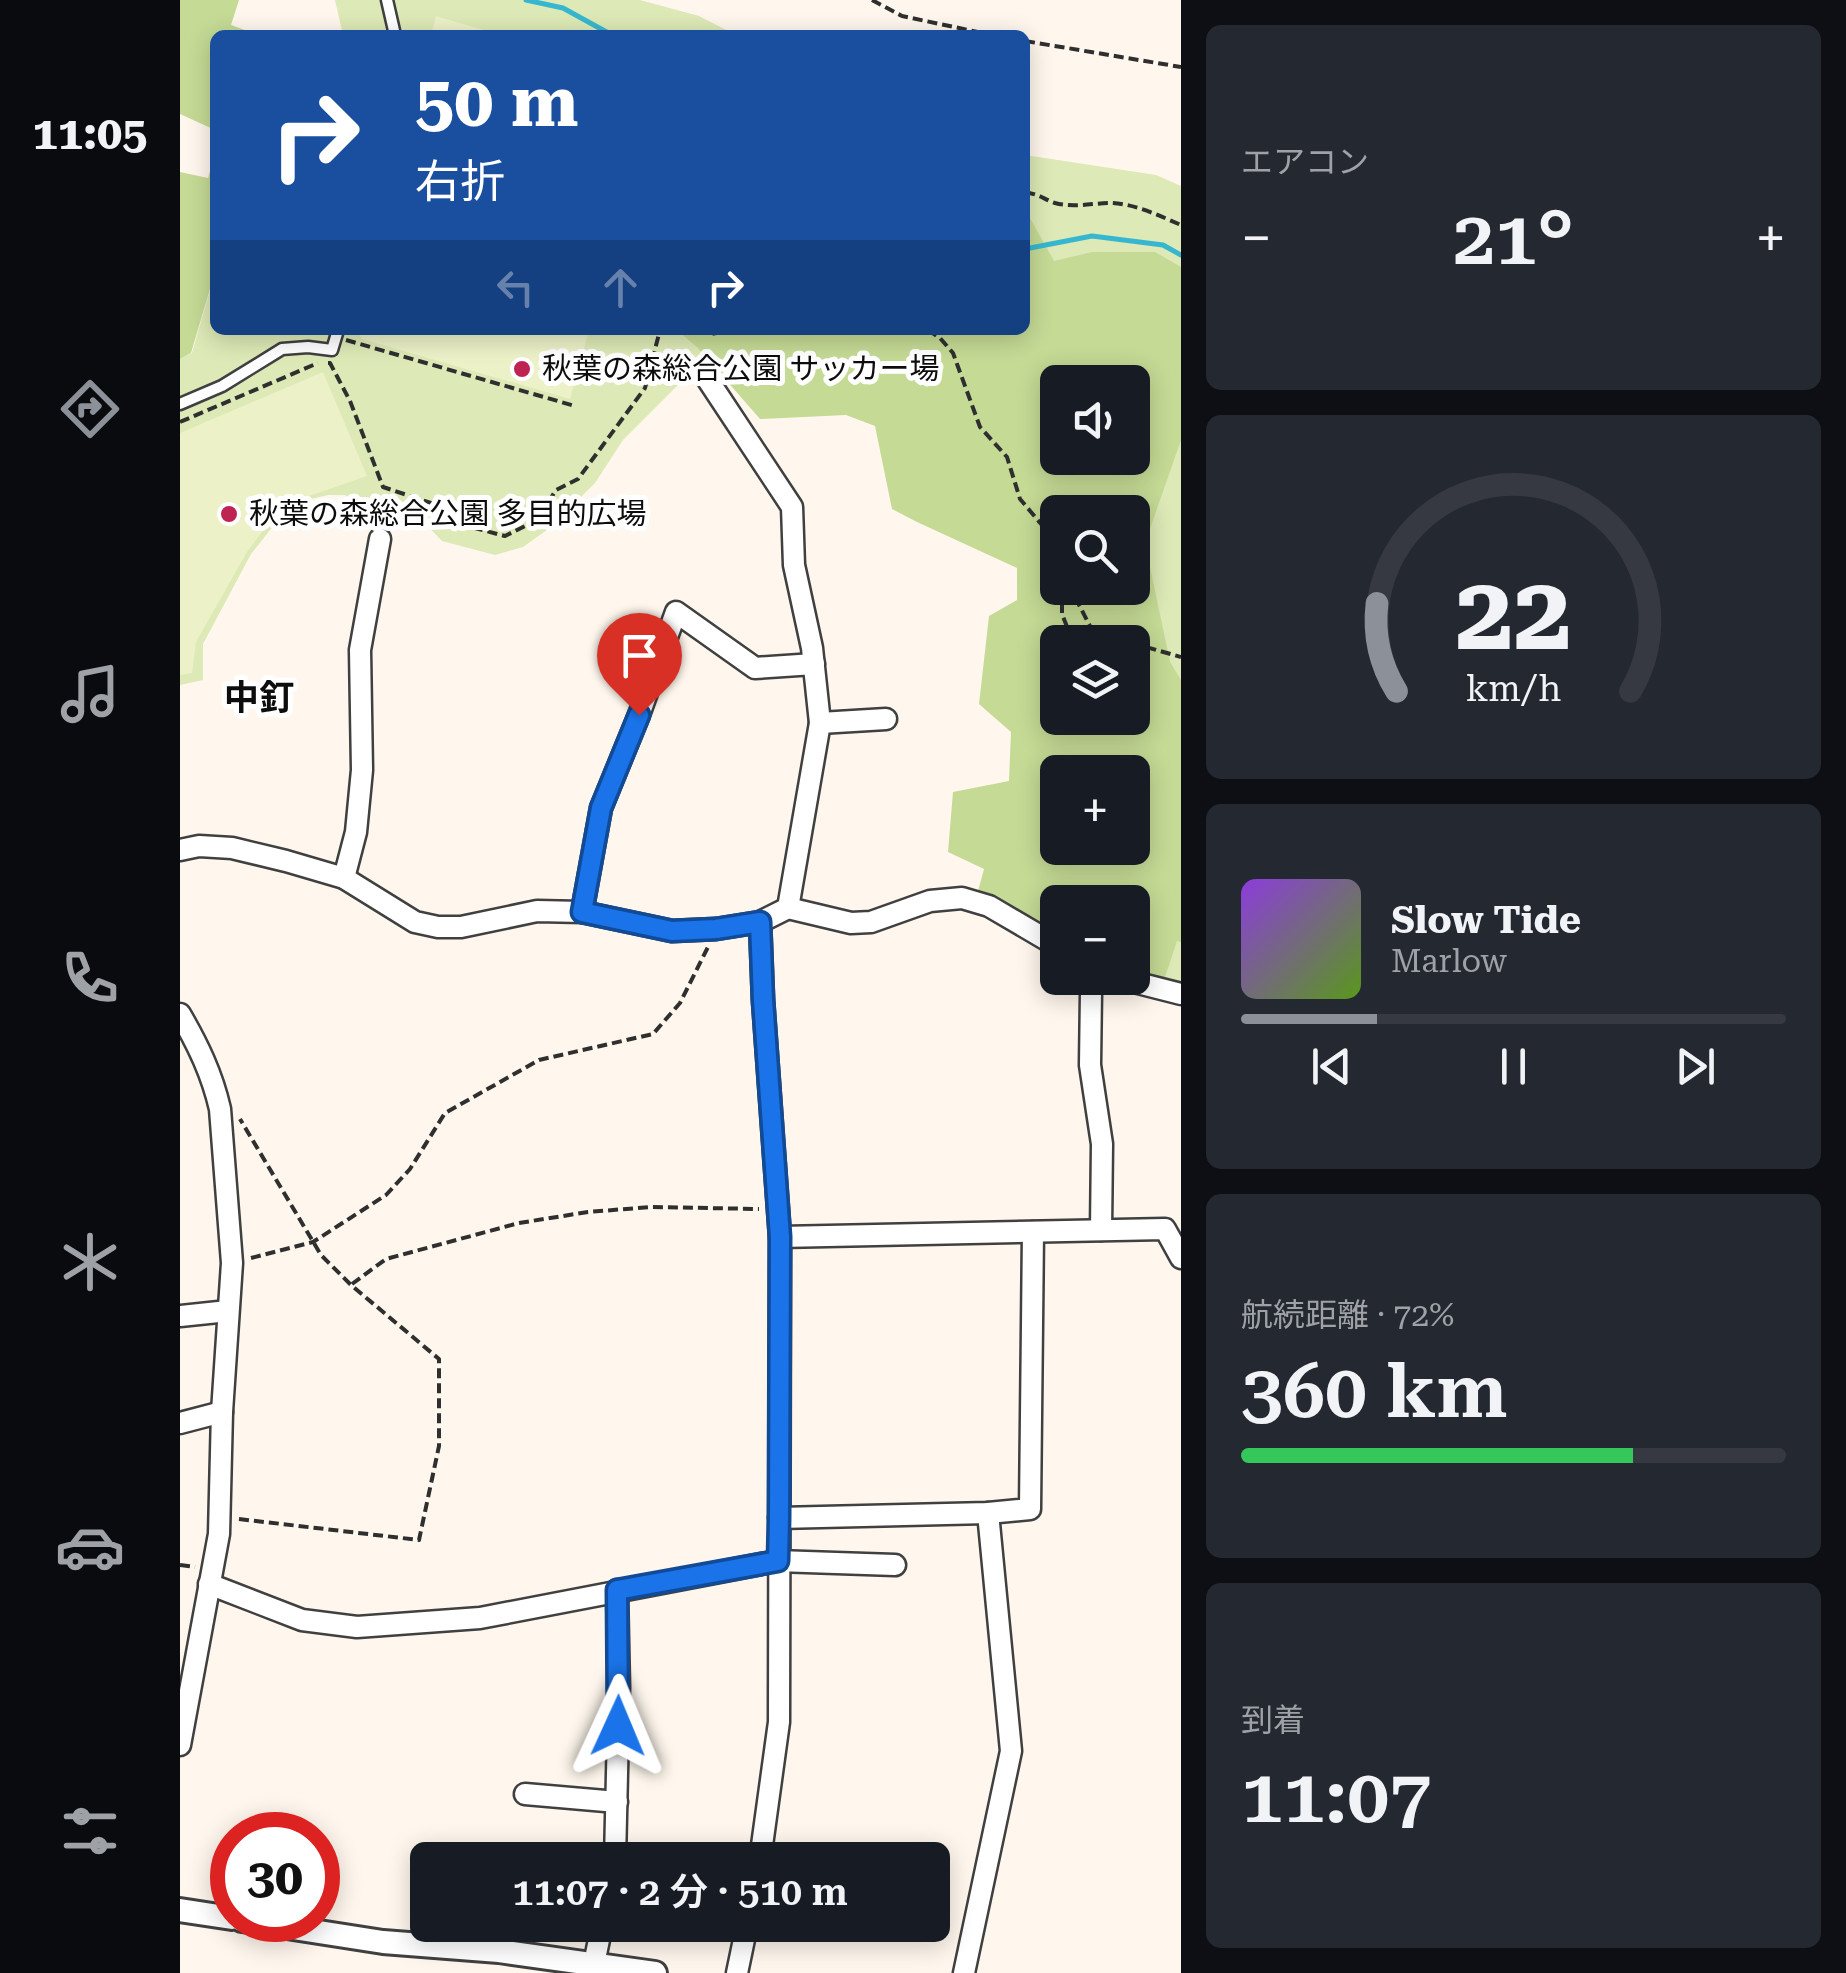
<!DOCTYPE html>
<html lang="ja">
<head>
<meta charset="utf-8">
<style>
	body { margin:0; font-family:"Roboto Serif","Noto Sans JP",serif; background:#242831; color:#f1f3f6; height:100vh; display:flex; flex-direction:column; font-size:38px; white-space:nowrap }
	* { box-sizing:border-box; margin:0 }
	p { font-size:32px; color:#9ea1a6 }
	.icon { flex:none; width:55px; height:55px; fill:none; stroke:currentColor; stroke-width:2; stroke-linecap:round; stroke-linejoin:round }
	.map { position:relative; flex:1; overflow:hidden }
	.drawer { display:flex; flex-direction:column; gap:25px; padding:25px; background:#0d0f14; width:665px }
	.drawer>* { flex:none }
	.top-card { position:absolute; left:30px; top:30px; width:820px; height:305px; border-radius:15px; box-shadow:0 5px 25px #0003; background:#1a4fa0; color:#fff; overflow:hidden }
	.buttons { position:absolute; left:860px; top:365px; display:grid; gap:20px }
	.buttons a { display:grid; place-items:center; width:110px; height:110px; border-radius:15px; background:#171b24; box-shadow:0 5px 25px #0003; font-size:50px }
	.speed { position:absolute; left:30px; top:1812px; display:flex; gap:20px; font-size:50px; font-weight:700; text-align:center }
	.speed>* { display:grid; place-content:center; width:130px; height:130px; border-radius:50%; background:#171b24; box-shadow:0 5px 25px #0003; line-height:1 }
	.speed .limit { border:15px solid #d22; background:#fff; color:#111 }
	.pin { position:absolute; display:grid; place-items:center; width:85px; height:85px; color:#fff; margin:-102px -42px; border-radius:50% 50% 50% 0; rotate:-45deg; box-shadow:0 0 10px #0007 }
	.pin .icon { rotate:45deg }
	.me { position:absolute; width:110px; margin:-55px; rotate:1deg; stroke-linejoin:round; filter:drop-shadow(0 0 8px #0008) }
	.turn { display:flex; align-items:center; gap:35px; height:210px; padding:0 40px; font-size:45px }
	.turn .icon { width:130px; height:130px; stroke-width:2.5 }
	.turn b { display:block; font-size:70px; line-height:85px }
	.lanes { display:flex; align-items:center; height:95px; padding:0 40px; background:#0003; justify-content:center; gap:50px; direction:ltr }
	.lanes .off { opacity:.35 }
	.big { font-size:75px; font-weight:600; line-height:1.1 }
	.drawer .tile { flex:1; display:flex; flex-direction:column; justify-content:center; gap:15px; min-width:0; padding:0 35px; border-radius:15px; background:#242831 }
	.drawer .dial { align-items:center; gap:0 }
	.dial svg { height:260px; overflow:visible; fill:none; stroke:#363941; stroke-width:7; stroke-linecap:round; text-anchor:middle }
	.dial text { fill:#f1f3f6; stroke:none }
	.song { display:flex; align-items:center; gap:30px }
	.cover { width:120px; height:120px; border-radius:15px; background:linear-gradient(135deg,hsl(270 70% 55%),hsl(90 70% 35%)) }
	.played { height:10px; border-radius:5px; background:linear-gradient(90deg,#8c9099 25%,#363941 25%) }
	.keys { display:flex; justify-content:space-around; direction:ltr }
	.heat { display:flex; justify-content:space-between; align-items:center; font-size:55px; direction:ltr }
	.charge { height:15px; border-radius:8px; background:linear-gradient(90deg,#34c759 72%,#363941 0) }
	.trip { position:absolute; left:230px; top:1842px; width:540px; height:100px; border-radius:15px; background:#171b24; box-shadow:0 5px 25px #0003; font-weight:600; line-height:100px; text-align:center }
	main { display:flex; flex:1; min-height:0 }
	.tabs { display:flex; flex-direction:column; width:180px; justify-content:space-around; align-items:center; background:#090b0e; color:#9ea1a6 }
	.tabs .icon { width:70px; height:70px }
	.tabs .selected { color:#8c9099 }
	.tabs b { font-size:45px; color:#f1f3f6 }
	.map>svg:first-child { display:block }
	.green { fill:#dde9b6; fill-rule:evenodd }
	.forest { fill:#c5da95; fill-rule:evenodd }
	.pitch { fill:#ecf1c8 }
	.lines { fill:none; stroke-linecap:round; stroke-linejoin:round }
	.stream { stroke:#37b7cf; stroke-width:5 }
	.service-casing { stroke:#404040; stroke-width:15 }
	.minor-casing { stroke:#404040; stroke-width:25 }
	.tertiary-casing { stroke:#404040; stroke-width:28 }
	.path { stroke:#2f2f2f; stroke-width:4; stroke-dasharray:10 5; stroke-linecap:butt }
	.service { stroke:#fff; stroke-width:10 }
	.minor { stroke:#fff; stroke-width:20 }
	.tertiary { stroke:#fff; stroke-width:22 }
	.route-casing { stroke:#114b97; stroke-width:25 }
	.route { stroke:#1a73e8; stroke-width:18 }
	.poi-dot { fill:#be2351; stroke:#fff; stroke-width:4 }
	.labels { text-anchor:middle; stroke-width:10; stroke-linejoin:round; paint-order:stroke }
	.poi-label { font-size:30px; fill:#0d0d0d; stroke:#fff; text-anchor:start }
	.quarter-label { font-size:35px; font-weight:bold; fill:#0d0d0d; stroke:#fff }
</style>
</head>
<body>
<main>
<nav class="tabs">
<b>11:05</b>
<svg class="icon selected" aria-label="directions" viewBox="0 0 24 24"><path d="M12 3l9 9-9 9-9-9zM9 14v-3h6M13 9l2 2-2 2"/></svg>
<svg class="icon" aria-label="music" viewBox="0 0 24 24"><path d="M9 18V5l10-2v13"/><circle cx="6" cy="18" r="3"/><circle cx="16" cy="16" r="3"/></svg>
<svg class="icon" aria-label="phone" viewBox="0 0 24 24"><path d="M5 4h4l2 5-3 2q2 4 5 5l2-3 5 2v4C11 20 4 13 5 4z"/></svg>
<svg class="icon" aria-label="climate" viewBox="0 0 24 24"><path d="M12 3v18M4 7l16 10M4 17L20 7"/></svg>
<svg class="icon" aria-label="car" viewBox="0 0 24 24"><path d="M5 17H2v-5l4-1 3-4h7l3 4 3 1v5h-3M9 17h6M6 11h13"/><circle cx="7" cy="17" r="2"/><circle cx="17" cy="17" r="2"/></svg>
<svg class="icon" aria-label="filters" viewBox="0 0 24 24"><path d="M4 7h16M4 17h16"/><circle cx="9" cy="7" r="2"/><circle cx="15" cy="17" r="2"/></svg>
</nav>
<div class="map">
<svg width="1001" height="1973" viewBox="0 0 1001 1973">
	<rect width="100%" height="100%" fill="#fff7ed"/>
	<g class="green">
		<path d="M155,0H460L519,16L556,35H163Z"/>
		<path d="M845,155L976,175L1001,186V994L952,978V642H881L845,330ZM878,382H952V458H878ZM878,512H952V588H878Z"/>
		<path d="M35,272V330H621L589,336L525,358L443,440L415,483L371,527L343,547L315,555L262,541L242,520L164,495H148L127,500L102,515L71,554L23,644V680L0,685V359L12,353Z"/>
	</g>
	<g class="forest">
		<path d="M0,0H59L51,25L79,35H35V130L0,114Z"/>
		<path d="M35,154V272L11,353L0,359V172L28,178Z"/>
		<path d="M845,209L874,261L912,252H975L1001,267V440L965,543L990,662L1001,680V942L997,941L982,986L952,978V902H878L877,948L795,902L804,869L768,852L773,792L829,781L831,732L799,704L809,616L837,600V568L737,522L712,509L695,426L666,415L580,419L518,348L497,330H845ZM878,382H952V458H878ZM878,512H952V588H878ZM878,642H952V718H878ZM878,772H952V848H878Z"/>
	</g>
	<g class="pitch">
		<path d="M256,16L320,35H251Z"/>
		<path d="M176,330H409L390,399L182,339Z"/>
		<path d="M143,372L187,476L109,503L87,525L67,552L16,642L12,673L0,675V433Z"/>
	</g>
	<g class="lines">
		<g class="stream">
			<path d="M346,0L383,8L432,35"/>
			<path d="M845,249L912,236L983,245L1001,255"/>
		</g>
		<g class="service-casing">
			<g id="service">
				<path d="M207,0L215,35"/>
				<path d="M0,404L42,386L102,349L128,347L152,350L158,330"/>
			</g>
		</g>
		<g class="minor-casing">
			<g id="minor">
				<path d="M528,380L612,507L614,565L632,648L640,723L608,908"/>
				<path d="M640,723L706,719"/>
				<path d="M0,850L19,846L52,848L106,861L164,878L235,922L258,927H281L357,911L402,912L492,931L536,929L580,922L608,908L671,923L691,922L750,901L782,898L809,906L867,940L878,949"/>
				<path d="M164,878L176,832L182,770L180,650L200,539"/>
				<path d="M402,912L421,808L459,715L496,612L575,668L634,664"/>
				<path d="M580,922L583,1000L600,1237L599,1722L580,1860"/>
				<path d="M904,978L911,992L910,1065L922,1144L921,1230"/>
				<path d="M938,978L1001,994"/>
				<path d="M0,1014C18,1045 32,1074 40,1109L52,1263L42,1412L39,1534L0,1745"/>
				<path d="M600,1237L985,1229L1001,1258"/>
				<path d="M0,1316L48,1311"/>
				<path d="M0,1423L42,1412"/>
				<path d="M599,1518L808,1513L850,1509L853,1232"/>
				<path d="M29,1584L122,1620L177,1627L300,1618L597,1561L715,1565"/>
				<path d="M345,1794L437,1802"/>
				<path d="M435,1860L439,1687L437,1590"/>
				<path d="M414,1964L422,1925"/>
				<path d="M557,1973L567,1925"/>
				<path d="M784,1973L831,1751L808,1513"/>
			</g>
		</g>
		<g class="tertiary-casing">
			<g id="tertiary">
				<path d="M0,1910L52,1918"/>
				<path d="M62,1920L203,1942L319,1951L475,1973"/>
			</g>
		</g>
		<g class="path">
			<path d="M692,0L722,16L812,35"/>
			<path d="M845,41L1001,67"/>
			<path d="M845,193C858,193 863,199 875,203C893,208 913,203 932,203C955,204 980,216 1001,225"/>
			<path d="M518,330L531,334L555,330"/>
			<path d="M748,330L760,338L773,353L800,427L827,457L840,499L878,544"/>
			<path d="M166,340L395,406"/>
			<path d="M148,363H150L170,401L203,487L260,506L268,521L325,536L357,520L376,490L398,479L465,388L480,330"/>
			<path d="M0,422L138,363"/>
			<path d="M882,588V614L893,642"/>
			<path d="M882,592L894,595L914,634L928,639L947,642"/>
			<path d="M952,643L1001,657"/>
			<path d="M71,1258L133,1242L206,1195L230,1169L265,1113L359,1060L473,1034L500,1003L528,947"/>
			<path d="M172,1284L206,1259L339,1223L408,1212L471,1207L579,1209"/>
			<path d="M59,1519L239,1540L259,1446V1359L171,1285L141,1255L60,1119"/>
			<path d="M0,1565L15,1567"/>
		</g>
		<use href="#service" class="service"/>
		<use href="#minor" class="minor"/>
		<use href="#tertiary" class="tertiary"/>
	</g>
	<g class="lines">
		<g class="route-casing">
			<path id="route" d="M438,1726L437,1590L598,1561L599,1518L600,1237L583,1000L580,922L536,929L492,931L402,912L421,808L459,715"/>
		</g>
		<use href="#route" class="route"/>
	</g>
	<g class="poi-dot">
		<circle cx="342" cy="369" r="10"/>
		<circle cx="49" cy="514" r="10"/>
	</g>
	<g class="labels">
		<g class="poi-label">
			<text x="362" y="379">秋葉の森総合公園 サッカー場</text>
			<text x="69" y="524">秋葉の森総合公園 多目的広場</text>
		</g>
		<g class="quarter-label">
			<text x="79" y="710">中釘</text>
		</g>
	</g>
</svg>
<div class="buttons">
<a><svg class="icon" aria-label="sound" viewBox="0 0 24 24"><path d="M4 9h4l5-4v14l-5-4H4zM17 9q2 3 0 6"/></svg></a>
<a><svg class="icon" aria-label="search" viewBox="0 0 24 24"><circle cx="10" cy="10" r="6"/><path d="M15 15l6 6"/></svg></a>
<a><svg class="icon" aria-label="layers" viewBox="0 0 24 24"><path d="M12 4l9 5-9 5-9-5zM3 14l9 5 9-5"/></svg></a>
<a>+</a>
<a>−</a>
</div>
<div class="speed"><div class="limit">30</div></div>
<div class="pin" style="left:459px;top:715px;background:#d93025"><svg class="icon" aria-label="arrive" viewBox="0 0 24 24"><path d="M6 21V4h12l-3 4 3 4H6"/></svg></div>
<svg class="me" style="left:438px;top:1726px" viewBox="-20 -20 40 40"><path d="M0-17L14 15 0 8-14 15z" fill="#1a73e8" stroke="#fff" stroke-width="4"/></svg>
<div class="trip">11:07 · 2 分 · 510 m</div>
<div class="top-card">
<div class="turn"><svg class="icon" aria-label="right" viewBox="0 0 24 24"><path d="M7 20v-9h11M14 6l5 5-5 5"/></svg><div><b>50 m</b>右折</div></div>
<div class="lanes"><svg class="icon off" aria-label="left" viewBox="0 0 24 24"><path d="M17 20v-9H6M10 6l-5 5 5 5"/></svg><svg class="icon off" aria-label="ahead" viewBox="0 0 24 24"><path d="M12 20V5M6 11l6-6 6 6"/></svg><svg class="icon" aria-label="right" viewBox="0 0 24 24"><path d="M7 20v-9h11M14 6l5 5-5 5"/></svg></div>
</div>
</div>
<section class="drawer">
<div class="tile"><p>エアコン</p>
<div class="heat"><a>−</a><b class="big">21°</b><a>+</a></div>
</div>
<div class="tile dial"><svg viewBox="0 0 100 80">
<path d="M14 69A42 42 0 1 1 86 69"/>
<path d="M14 69A42 42 0 0 1 8 42" stroke="#8c9099"/>
<text x="50" y="56" font-size="32" font-weight="700">22</text>
<text x="50" y="72" font-size="11">km/h</text>
</svg></div>
<div class="tile">
<div class="song"><i class="cover"></i><div><b>Slow Tide</b><p>Marlow</p></div></div>
<div class="played"></div>
<div class="keys"><svg class="icon" aria-label="previous" viewBox="0 0 24 24"><path d="M18 5L8 12l10 7zM5 5v14"/></svg><svg class="icon" aria-label="pause" viewBox="0 0 24 24"><path d="M8 5v14M16 5v14"/></svg><svg class="icon" aria-label="next" viewBox="0 0 24 24"><path d="M6 5l10 7-10 7zM19 5v14"/></svg></div>
</div>
<div class="tile"><p>航続距離 · 72%</p><b class="big">360 km</b><div class="charge"></div></div>
<div class="tile"><p>到着</p><b class="big">11:07</b></div>
</section>
</main>
</body>
</html>
